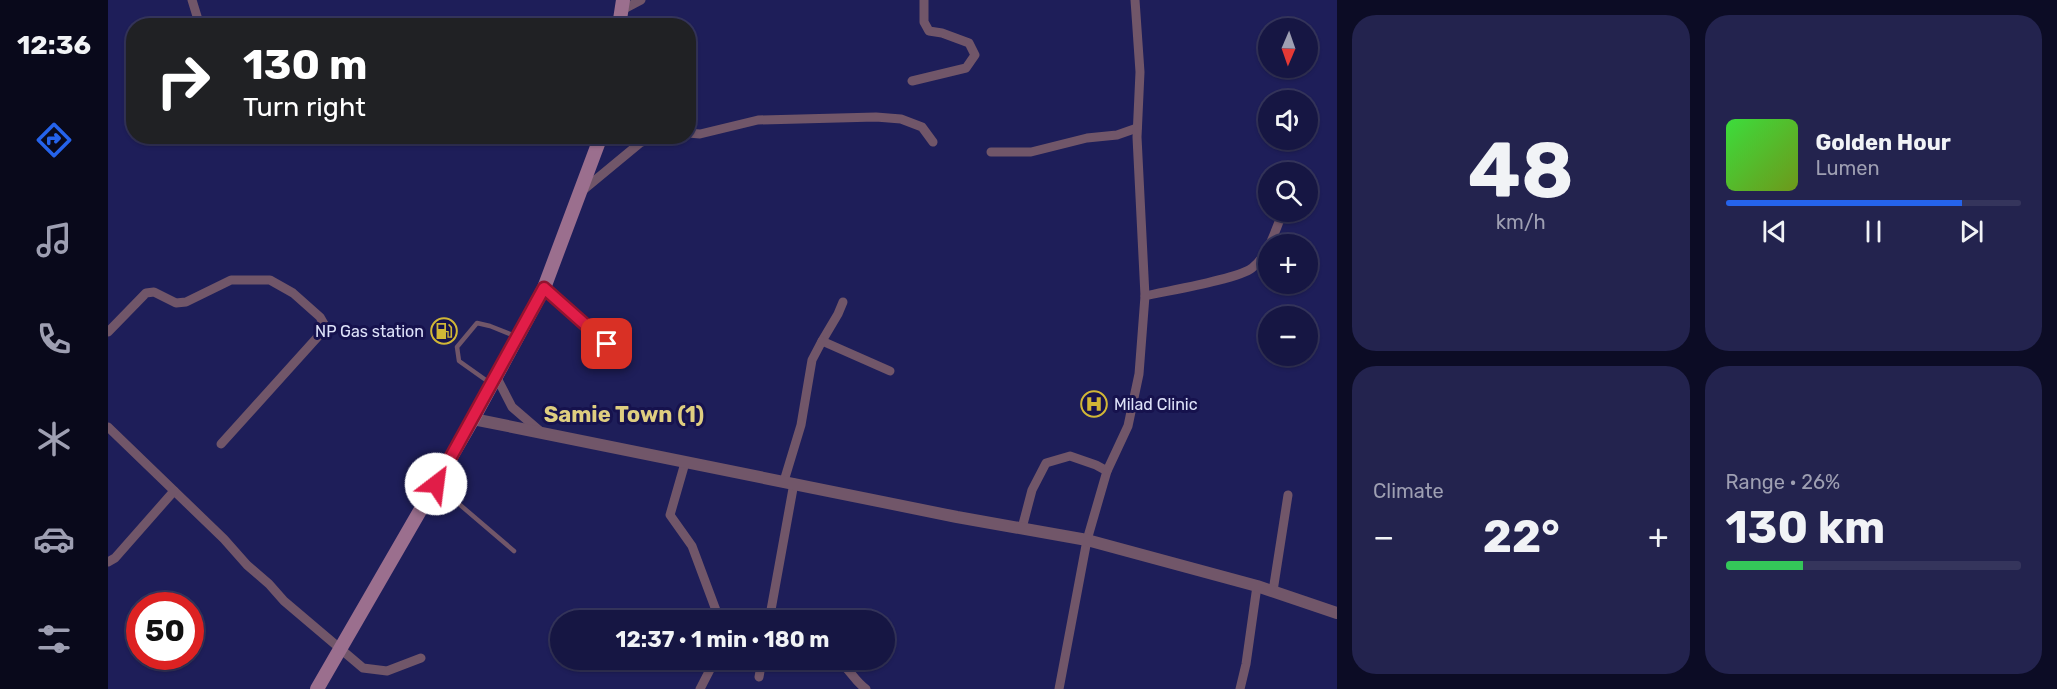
<!DOCTYPE html>
<html lang="en">
<head>
<meta charset="utf-8">
<style>
	body { margin:0; font-family:Rubik,sans-serif; background:#23234e; color:#f1f3f6; height:100vh; display:flex; flex-direction:column; font-size:22px; white-space:nowrap }
	* { box-sizing:border-box; margin:0 }
	p { font-size:20px; color:#9e9fb2 }
	.icon { flex:none; width:33px; height:33px; fill:none; stroke:currentColor; stroke-width:2; stroke-linecap:round; stroke-linejoin:round }
	.map { position:relative; flex:1; overflow:hidden }
	.sheet { display:flex; flex-direction:column; gap:15px; padding:15px; background:#0c0c25; width:720px }
	.sheet>* { flex:none }
	.guide { position:absolute; left:18px; top:18px; width:570px; height:126px; border-radius:24px; box-shadow:0 2px 4px #0004,0 0 0 2px #35355c; background:#202124; color:#fff; overflow:hidden }
	.needle { width:39px; rotate:182deg }
	.tools { position:absolute; left:1150px; top:18px; display:grid; gap:12px }
	.tools a { display:grid; place-items:center; width:60px; height:60px; border-radius:50%; background:#161643; box-shadow:0 2px 4px #0004,0 0 0 2px #35355c; font-size:30px }
	.speed { position:absolute; left:18px; top:592px; display:flex; gap:12px; font-size:30px; font-weight:700; text-align:center }
	.speed>* { display:grid; place-content:center; width:78px; height:78px; border-radius:50%; background:#161643; box-shadow:0 2px 4px #0004,0 0 0 2px #35355c; line-height:1 }
	.speed .limit { border:9px solid #d22; background:#fff; color:#111 }
	.pin { position:absolute; display:grid; place-items:center; width:51px; height:51px; color:#fff; margin:-26px; border-radius:12px; box-shadow:0 3px 9px #0006 }
	.me { position:absolute; width:66px; margin:-33px; rotate:30deg; stroke-linejoin:round; filter:drop-shadow(0 0 4px #0008) }
	.turn { display:flex; align-items:center; gap:21px; height:126px; padding:0 18px; font-size:27px }
	.turn .icon { width:78px; height:78px; stroke-width:2.5 }
	.turn b { display:block; font-size:42px; line-height:51px }
	.big { font-size:45px; font-weight:700; line-height:1.1 }
	.sheet .tile { flex:1; display:flex; flex-direction:column; justify-content:center; gap:9px; min-width:0; padding:0 21px; border-radius:24px; background:#23234e }
	.sheet .dial { align-items:center; gap:0 }
	.dial b { font-size:78px; line-height:1 }
	.song { display:flex; align-items:center; gap:18px }
	.cover { width:72px; height:72px; border-radius:9px; background:linear-gradient(135deg,hsl(120 70% 55%),hsl(80 70% 35%)) }
	.played { height:6px; border-radius:3px; background:linear-gradient(90deg,#2563eb 80%,#35355c 80%) }
	.keys { display:flex; justify-content:space-around; direction:ltr }
	.heat { display:flex; justify-content:space-between; align-items:center; font-size:33px; direction:ltr }
	.charge { height:9px; border-radius:4px; background:linear-gradient(90deg,#34c759 26%,#35355c 0) }
	.sheet .tiles { flex:1; display:grid; gap:15px; grid-template-columns:repeat(2,1fr) }
	.trip { position:absolute; left:442px; top:610px; width:345px; height:60px; border-radius:30px; background:#161643; box-shadow:0 2px 4px #0004,0 0 0 2px #35355c; font-weight:700; line-height:60px; text-align:center }
	main { display:flex; flex:1; min-height:0 }
	.tab-bar { display:flex; flex-direction:column; width:108px; justify-content:space-around; align-items:center; background:#09091b; color:#9e9fb2 }
	.tab-bar .icon { width:42px; height:42px }
	.tab-bar .on { color:#2563eb }
	.tab-bar b { font-size:27px; color:#f1f3f6 }
	.map>svg:first-child { display:block }
	.lines { fill:none; stroke-linecap:round; stroke-linejoin:round }
	.service { stroke:#715669; stroke-width:4.5 }
	.minor { stroke:#715669; stroke-width:9 }
	.tertiary { stroke:#715669; stroke-width:12 }
	.secondary { stroke:#9b6f8e; stroke-width:14 }
	.route-casing { stroke:#92132f; stroke-width:15 }
	.route { stroke:#e11d48; stroke-width:10 }
	.labels { text-anchor:middle; stroke-width:6; stroke-linejoin:round; paint-order:stroke }
	.poi-label { font-size:16px; fill:#dee2f9; stroke:#16124d; text-anchor:end }
	.district-label { font-size:22px; font-weight:bold; fill:#dfce80; stroke:#16124d }
</style>
</head>
<body>
<main>
<nav class="tab-bar">
<b>12:36</b>
<svg class="icon on" aria-label="directions" viewBox="0 0 24 24"><path d="M12 3l9 9-9 9-9-9zM9 14v-3h6M13 9l2 2-2 2"/></svg>
<svg class="icon" aria-label="music" viewBox="0 0 24 24"><path d="M9 18V5l10-2v13"/><circle cx="6" cy="18" r="3"/><circle cx="16" cy="16" r="3"/></svg>
<svg class="icon" aria-label="phone" viewBox="0 0 24 24"><path d="M5 4h4l2 5-3 2q2 4 5 5l2-3 5 2v4C11 20 4 13 5 4z"/></svg>
<svg class="icon" aria-label="climate" viewBox="0 0 24 24"><path d="M12 3v18M4 7l16 10M4 17L20 7"/></svg>
<svg class="icon" aria-label="car" viewBox="0 0 24 24"><path d="M5 17H2v-5l4-1 3-4h7l3 4 3 1v5h-3M9 17h6M6 11h13"/><circle cx="7" cy="17" r="2"/><circle cx="17" cy="17" r="2"/></svg>
<svg class="icon" aria-label="filters" viewBox="0 0 24 24"><path d="M4 7h16M4 17h16"/><circle cx="9" cy="7" r="2"/><circle cx="15" cy="17" r="2"/></svg>
</nav>
<div class="map">
<svg width="1229" height="689" viewBox="0 0 1229 689">
	<rect width="100%" height="100%" fill="#1e1e59"/>
	<g class="lines">
		<g class="service">
			<path d="M382,383L351,361L349,347L369,323L382,326L407,336"/>
			<path d="M330,486L406,551"/>
		</g>
		<g class="minor">
			<path d="M84,0L92,26"/>
			<path d="M514,10L533,0"/>
			<path d="M804,81L858,68L867,55L861,43L834,33L821,31L816,22V0"/>
			<path d="M580,133L592,134L650,120L768,117L793,119L814,127L825,142"/>
			<path d="M883,152H923L979,138L1009,135L1029,128"/>
			<path d="M474,191L532,143L546,136"/>
			<path d="M436,288L514,358"/>
			<path d="M1037,296C1058,291 1131,279 1144,268C1161,255 1167,230 1175,212"/>
			<path d="M0,332L38,293L46,292L68,303L78,302L123,280H162L185,293L212,317L216,324L215,331L113,444"/>
			<path d="M714,341L730,314L735,302"/>
			<path d="M388,376L404,407L433,432"/>
			<path d="M0,427L116,539L139,565L161,584L176,601L255,668L279,671L313,658"/>
			<path d="M577,463L562,515L584,546L612,621"/>
			<path d="M676,481L693,425L704,360L714,341L782,371"/>
			<path d="M914,528L924,490L938,463L962,456L988,465L999,471"/>
			<path d="M0,562L7,558L66,491"/>
			<path d="M1165,591L1180,495"/>
			<path d="M546,621L572,617L612,620"/>
			<path d="M661,621L686,483"/>
			<path d="M729,660C741,667 746,681 758,689"/>
			<path d="M651,677L654,660"/>
			<path d="M592,689L607,660"/>
			<path d="M951,689L979,540L999,471L1020,426L1031,374L1037,296L1029,137L1032,72L1027,0"/>
			<path d="M1132,689L1138,664L1149,586"/>
		</g>
		<path class="tertiary" d="M365,419L849,517L979,540L1149,586L1229,613"/>
		<g class="secondary">
			<path d="M511,26L515,0"/>
			<path d="M209,689L365,419L436,288L493,136"/>
		</g>
	</g>
	<g class="lines">
		<g class="route-casing">
			<path id="route" d="M328,484L436,288L499,344"/>
		</g>
		<use href="#route" class="route"/>
	</g>
	<defs>
		<g id="fuel-ring" transform="scale(1.35)"><circle r="9.5" fill="#16124d" stroke="#d1b736" stroke-width="1.5"/><path d="M-5.5-6h7V0h2V4h1.3V-2.5L3-4.5l.8-.8L6-3V5H2.5V1h-1V6h-7ZM-4.2-4.7v3.2H.2V-4.7Z" fill="#d1b736"/></g>
		<g id="hospital-ring" transform="scale(1.35)"><circle r="9.5" fill="#16124d" stroke="#d1b736" stroke-width="1.5"/><path d="M-5-5h3v3.5h4V-5h3V5h-3V1.5h-4V5h-3Z" fill="#d1b736"/></g>
	</defs>
	<g fill-rule="evenodd">
		<use href="#fuel-ring" x="336" y="331"/>
		<use href="#hospital-ring" x="986" y="404"/>
	</g>
	<g class="labels">
		<g class="poi-label">
			<text x="316" y="337">NP Gas station</text>
			<text x="1006" y="410" text-anchor="start">Milad Clinic</text>
		</g>
		<g class="district-label">
			<text x="516" y="422">Samie Town (1)</text>
		</g>
	</g>
</svg>
<div class="tools">
<a><svg class="needle" viewBox="-14 -14 28 28"><path d="M0-13l5 13h-10z" fill="#e53935"/><path d="M0 13l5-13h-10z" fill="#9e9fb2"/></svg></a>
<a><svg class="icon" aria-label="sound" viewBox="0 0 24 24"><path d="M4 9h4l5-4v14l-5-4H4zM17 9q2 3 0 6"/></svg></a>
<a><svg class="icon" aria-label="search" viewBox="0 0 24 24"><circle cx="10" cy="10" r="6"/><path d="M15 15l6 6"/></svg></a>
<a>+</a>
<a>−</a>
</div>
<div class="speed"><div class="limit">50</div></div>
<div class="pin" style="left:499px;top:344px;background:#d93025"><svg class="icon" aria-label="arrive" viewBox="0 0 24 24"><path d="M6 21V4h12l-3 4 3 4H6"/></svg></div>
<svg class="me" style="left:328px;top:484px" viewBox="-20 -20 40 40"><circle r="19" fill="#fff"/><path d="M0-13L10 11 0 6-10 11z" fill="#e11d48"/></svg>
<div class="trip">12:37 · 1 min · 180 m</div>
<div class="guide">
<div class="turn"><svg class="icon" aria-label="right" viewBox="0 0 24 24"><path d="M7 20v-9h11M14 6l5 5-5 5"/></svg><div><b>130 m</b>Turn right</div></div>
</div>
</div>
<section class="sheet">
<div class="tiles">
<div class="tile dial"><b>48</b><p>km/h</p></div>
<div class="tile">
<div class="song"><i class="cover"></i><div><b>Golden Hour</b><p>Lumen</p></div></div>
<div class="played"></div>
<div class="keys"><svg class="icon" aria-label="previous" viewBox="0 0 24 24"><path d="M18 5L8 12l10 7zM5 5v14"/></svg><svg class="icon" aria-label="pause" viewBox="0 0 24 24"><path d="M8 5v14M16 5v14"/></svg><svg class="icon" aria-label="next" viewBox="0 0 24 24"><path d="M6 5l10 7-10 7zM19 5v14"/></svg></div>
</div>
<div class="tile"><p>Climate</p>
<div class="heat"><a>−</a><b class="big">22°</b><a>+</a></div>
</div>
<div class="tile"><p>Range · 26%</p><b class="big">130 km</b><div class="charge"></div></div>
</div>
</section>
</main>
</body>
</html>
